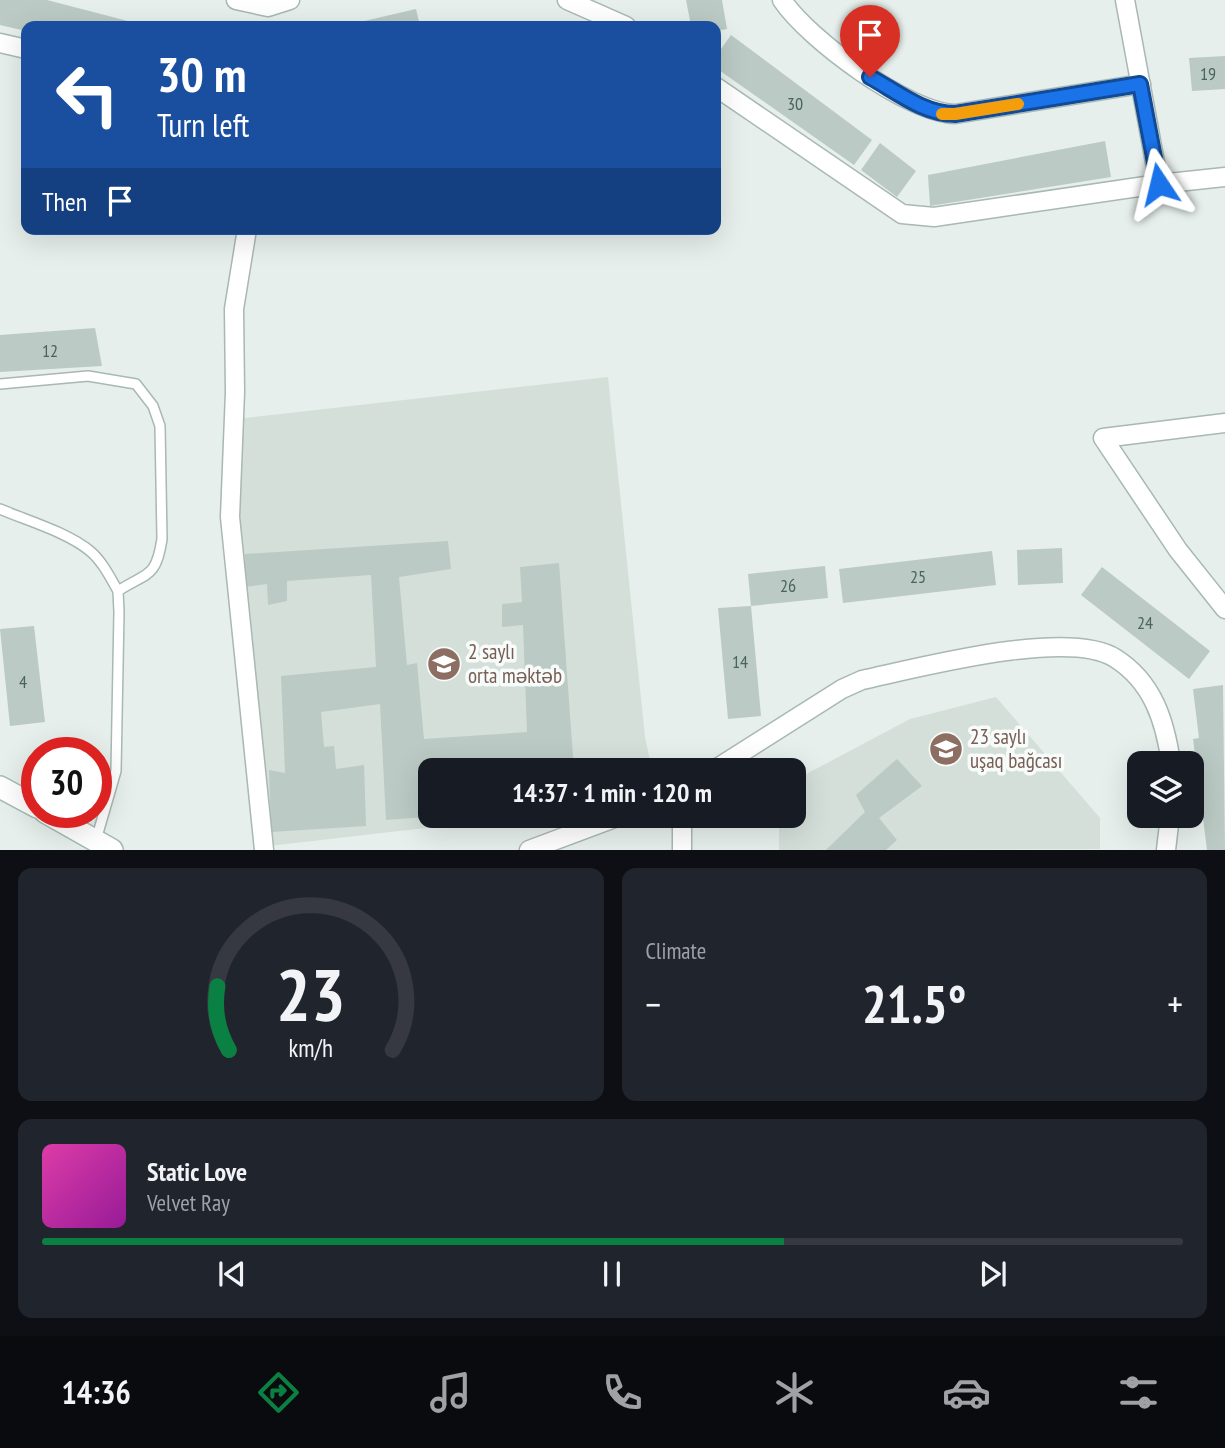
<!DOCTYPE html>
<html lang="en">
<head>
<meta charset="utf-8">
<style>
	body { margin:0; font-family:"PT Sans Narrow",sans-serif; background:#20242c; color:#f1f3f6; height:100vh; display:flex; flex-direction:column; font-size:26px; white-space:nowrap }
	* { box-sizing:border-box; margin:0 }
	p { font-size:23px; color:#9ea1a6 }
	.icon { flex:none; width:38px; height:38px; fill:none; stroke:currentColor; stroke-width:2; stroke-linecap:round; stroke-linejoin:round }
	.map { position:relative; height:850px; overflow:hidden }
	.panel { display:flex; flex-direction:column; gap:18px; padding:18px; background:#0d0f14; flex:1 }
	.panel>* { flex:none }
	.guide { position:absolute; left:21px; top:21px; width:700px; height:214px; border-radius:14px; box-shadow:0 7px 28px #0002; background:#1a4fa0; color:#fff; overflow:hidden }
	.fabs { position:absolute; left:1127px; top:751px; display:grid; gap:14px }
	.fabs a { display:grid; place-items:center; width:77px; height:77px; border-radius:14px; background:#171b24; box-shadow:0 7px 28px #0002; font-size:35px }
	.speed { position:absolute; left:21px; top:737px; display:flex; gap:14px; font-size:35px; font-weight:700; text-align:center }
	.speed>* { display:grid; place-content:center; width:91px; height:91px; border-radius:50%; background:#171b24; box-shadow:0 7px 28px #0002; line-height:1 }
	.speed .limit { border:10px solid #d22; background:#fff; color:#111 }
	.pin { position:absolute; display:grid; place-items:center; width:60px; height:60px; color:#fff; margin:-72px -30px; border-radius:50% 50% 50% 0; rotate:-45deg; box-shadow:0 0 7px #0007 }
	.pin .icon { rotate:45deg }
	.me { position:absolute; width:77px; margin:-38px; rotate:350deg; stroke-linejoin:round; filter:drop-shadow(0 0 5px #0008) }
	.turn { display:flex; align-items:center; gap:24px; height:147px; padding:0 21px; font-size:32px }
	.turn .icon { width:91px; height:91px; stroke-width:2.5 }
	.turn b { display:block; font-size:49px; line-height:60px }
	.then { display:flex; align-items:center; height:66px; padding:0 21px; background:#0003; gap:14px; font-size:26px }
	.big { font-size:52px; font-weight:700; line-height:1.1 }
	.panel .card { flex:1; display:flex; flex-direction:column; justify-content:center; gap:10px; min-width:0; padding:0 24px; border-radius:14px; background:#20242c }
	.panel .dial { align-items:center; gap:0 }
	.dial svg { height:182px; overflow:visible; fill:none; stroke:#363941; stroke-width:7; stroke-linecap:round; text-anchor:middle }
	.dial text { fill:#f1f3f6; stroke:none }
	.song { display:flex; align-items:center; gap:21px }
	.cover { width:84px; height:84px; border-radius:10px; background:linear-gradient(135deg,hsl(320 70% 55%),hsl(300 70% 35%)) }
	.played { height:7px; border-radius:4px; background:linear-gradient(90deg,#0b8043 65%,#363941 65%) }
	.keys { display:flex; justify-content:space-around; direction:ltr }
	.heat { display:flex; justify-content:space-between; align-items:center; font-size:38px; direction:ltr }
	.panel .tiles { flex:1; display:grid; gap:18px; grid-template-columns:1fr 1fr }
	.card:last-child { grid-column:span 2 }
	.trip { position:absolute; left:418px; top:758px; width:388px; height:70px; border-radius:14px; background:#171b24; box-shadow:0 7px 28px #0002; font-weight:700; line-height:70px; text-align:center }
	.tabs { display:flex; height:112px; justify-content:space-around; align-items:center; background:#090b0e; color:#9ea1a6 }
	.tabs .icon { width:49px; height:49px }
	.tabs .on { color:#0b8043 }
	.tabs b { font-size:32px; color:#f1f3f6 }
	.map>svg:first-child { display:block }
	.built { fill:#d4dfda }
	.building { fill:#bbcac4 }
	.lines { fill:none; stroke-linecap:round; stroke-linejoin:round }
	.service-casing { stroke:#a8b8b2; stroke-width:12 }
	.minor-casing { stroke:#a8b8b2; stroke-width:21 }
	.secondary-casing { stroke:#a4bbb3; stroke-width:24 }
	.service { stroke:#fff; stroke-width:9 }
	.minor { stroke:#fff; stroke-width:18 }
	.secondary { stroke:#fff; stroke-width:21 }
	.route-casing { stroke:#114b97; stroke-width:18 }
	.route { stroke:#1a73e8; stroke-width:12 }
	.slow { stroke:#f59e0b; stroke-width:12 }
	.labels { text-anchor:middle; stroke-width:7; stroke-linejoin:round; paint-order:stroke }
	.number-label { font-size:18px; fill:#4a645c }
	.education-label { font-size:21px; fill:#785e54; stroke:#f7fbf9; text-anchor:start }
</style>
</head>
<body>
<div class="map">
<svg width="1225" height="850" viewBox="0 0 1225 850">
	<rect width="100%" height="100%" fill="#e6efeb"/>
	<g class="built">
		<path d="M608,377L645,737L651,765L638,770H430V816H529L269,846L243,590L237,419Z"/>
		<path d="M996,697L1100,818V849L779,850V816H794L795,780L910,719Z"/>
	</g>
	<g class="building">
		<path d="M0,0H47L147,26H26V31L0,25Z"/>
		<path d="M686,0H722L727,29L716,31V26H691Z"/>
		<path d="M416,9L420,26H347V25Z"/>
		<path d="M731,35L872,140L854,165L716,68V56Z"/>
		<path d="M1225,56V89L1192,91L1189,58Z"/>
		<path d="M1105,141L1111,177L930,206L928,175Z"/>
		<path d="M880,143L916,171L897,197L861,170Z"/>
		<path d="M95,328L102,366L0,372V335Z"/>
		<path d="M448,541L451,569L399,577L407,665L417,663L424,739L527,732L523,625L502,627V604L522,602L520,567L559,563L574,770H534V763L421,770L426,817L386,820L380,704L321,712L324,747L334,746L336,769L364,765L366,826L271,832L269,770L285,773L281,676L376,667L371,575L287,581V601L268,605L267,584L245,587V554Z"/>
		<path d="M1062,548L1063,583L1018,585L1017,550Z"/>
		<path d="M992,551L996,585L843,603L839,569Z"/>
		<path d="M825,566L828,598L751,606L761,716L728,719L718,608L751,606L748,574Z"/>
		<path d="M1102,567L1210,651L1189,679L1081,595Z"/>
		<path d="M34,626L45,722L10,726L0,629Z"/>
		<path d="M1223,685L1225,850H1207L1193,739L1199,738L1193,689Z"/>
		<path d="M897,759L922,786L879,818L897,840L886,850H826L865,812L856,795Z"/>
	</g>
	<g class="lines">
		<g class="service-casing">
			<g id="service">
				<path d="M0,384L88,376L136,384L153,406L160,426L162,539C156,579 147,572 118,591L119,612L116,771L96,840"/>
				<path d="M0,509C28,521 67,532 90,551C102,561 110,577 118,591"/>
			</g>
		</g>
		<g class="minor-casing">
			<g id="minor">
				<path d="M236,0L268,7L290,0"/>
				<path d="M567,0L626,26"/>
				<path d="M782,0C808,39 908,113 955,114L1141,84"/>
				<path d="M1125,0L1159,184"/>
				<path d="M0,43L26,49"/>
				<path d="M716,87L902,214L934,217L1159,184L1225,177"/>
				<path d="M247,229L234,309L235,392L230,517L264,850"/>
				<path d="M1225,423L1103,438L1178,550L1225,609"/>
				<path d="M714,770L842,689L862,680C918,668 1068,628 1115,658C1153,682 1165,721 1171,763"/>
				<path d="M682,816V850"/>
				<path d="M529,850L620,816"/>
				<path d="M1166,850L1170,816"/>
			</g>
		</g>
		<g class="secondary-casing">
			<g id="secondary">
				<path d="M0,787L37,807"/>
				<path d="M45,812L112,850"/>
			</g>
		</g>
		<use href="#service" class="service"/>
		<use href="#minor" class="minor"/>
		<use href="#secondary" class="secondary"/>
	</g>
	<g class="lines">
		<g class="route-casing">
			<path id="route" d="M870,77C897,92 924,114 955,114L1140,84L1159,184"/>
		</g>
		<use href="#route" class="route"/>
		<path class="slow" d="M942,114H955L1018,104"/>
	</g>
	<defs>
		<g id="school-disc" transform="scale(1.75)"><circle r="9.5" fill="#8d6e63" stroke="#f7fbf9"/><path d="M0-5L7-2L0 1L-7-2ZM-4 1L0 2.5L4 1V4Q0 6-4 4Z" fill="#fff"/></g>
	</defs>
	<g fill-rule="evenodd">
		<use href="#school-disc" x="444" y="664"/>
		<use href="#school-disc" x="946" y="749"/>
	</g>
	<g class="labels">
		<g class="number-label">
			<text x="1208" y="80">19</text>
			<text x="795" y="110">30</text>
			<text x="50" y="357">12</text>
			<text x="918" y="583">25</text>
			<text x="788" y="592">26</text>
			<text x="1145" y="629">24</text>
			<text x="740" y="668">14</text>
			<text x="23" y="688">4</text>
		</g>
		<g class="education-label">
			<text x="468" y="659">2 saylı<tspan x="468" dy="24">orta məktəb</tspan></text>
			<text x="970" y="744">23 saylı<tspan x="970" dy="24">uşaq bağcası</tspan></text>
		</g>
	</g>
</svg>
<div class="fabs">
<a><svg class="icon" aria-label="layers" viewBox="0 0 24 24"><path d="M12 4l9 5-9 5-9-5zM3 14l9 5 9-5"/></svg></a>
</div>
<div class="speed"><div class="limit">30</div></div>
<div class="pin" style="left:870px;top:77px;background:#d93025"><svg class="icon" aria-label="arrive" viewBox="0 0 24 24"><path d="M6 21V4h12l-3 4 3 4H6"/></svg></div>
<svg class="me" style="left:1159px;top:184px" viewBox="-20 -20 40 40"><path d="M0-17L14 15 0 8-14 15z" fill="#1a73e8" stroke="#fff" stroke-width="4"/></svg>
<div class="trip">14:37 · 1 min · 120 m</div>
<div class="guide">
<div class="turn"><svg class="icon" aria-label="left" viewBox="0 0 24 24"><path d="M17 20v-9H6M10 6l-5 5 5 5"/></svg><div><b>30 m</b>Turn left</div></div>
<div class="then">Then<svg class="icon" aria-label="arrive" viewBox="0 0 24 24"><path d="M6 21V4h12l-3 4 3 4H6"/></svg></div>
</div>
</div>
<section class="panel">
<div class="tiles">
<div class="card dial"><svg viewBox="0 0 100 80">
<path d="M14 69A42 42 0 1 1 86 69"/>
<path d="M14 69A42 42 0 0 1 9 41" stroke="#0b8043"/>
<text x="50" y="56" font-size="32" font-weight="700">23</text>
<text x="50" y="72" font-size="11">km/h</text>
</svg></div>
<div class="card"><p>Climate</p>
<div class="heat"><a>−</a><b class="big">21.5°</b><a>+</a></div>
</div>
<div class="card">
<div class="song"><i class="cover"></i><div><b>Static Love</b><p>Velvet Ray</p></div></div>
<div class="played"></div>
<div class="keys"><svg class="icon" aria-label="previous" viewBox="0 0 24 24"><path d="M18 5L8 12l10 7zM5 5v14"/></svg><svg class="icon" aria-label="pause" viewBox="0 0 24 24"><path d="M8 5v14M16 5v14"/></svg><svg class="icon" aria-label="next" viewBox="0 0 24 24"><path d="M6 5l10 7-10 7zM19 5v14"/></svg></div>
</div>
</div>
</section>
<nav class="tabs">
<b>14:36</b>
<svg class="icon on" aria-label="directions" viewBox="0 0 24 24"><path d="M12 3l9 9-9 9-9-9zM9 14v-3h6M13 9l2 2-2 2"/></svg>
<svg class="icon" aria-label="music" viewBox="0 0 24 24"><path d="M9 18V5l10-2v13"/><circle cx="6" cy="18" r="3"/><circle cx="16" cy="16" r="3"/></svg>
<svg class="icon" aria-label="phone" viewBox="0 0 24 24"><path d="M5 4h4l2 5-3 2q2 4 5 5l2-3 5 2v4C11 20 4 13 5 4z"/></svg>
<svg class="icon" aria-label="climate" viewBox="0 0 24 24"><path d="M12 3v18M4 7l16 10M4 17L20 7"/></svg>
<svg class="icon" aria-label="car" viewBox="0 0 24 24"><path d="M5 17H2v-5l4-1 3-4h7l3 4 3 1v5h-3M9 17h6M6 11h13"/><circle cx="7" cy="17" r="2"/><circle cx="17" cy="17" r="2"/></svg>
<svg class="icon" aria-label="filters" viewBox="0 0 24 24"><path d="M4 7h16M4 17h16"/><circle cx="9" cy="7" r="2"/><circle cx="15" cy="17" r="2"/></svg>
</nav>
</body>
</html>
